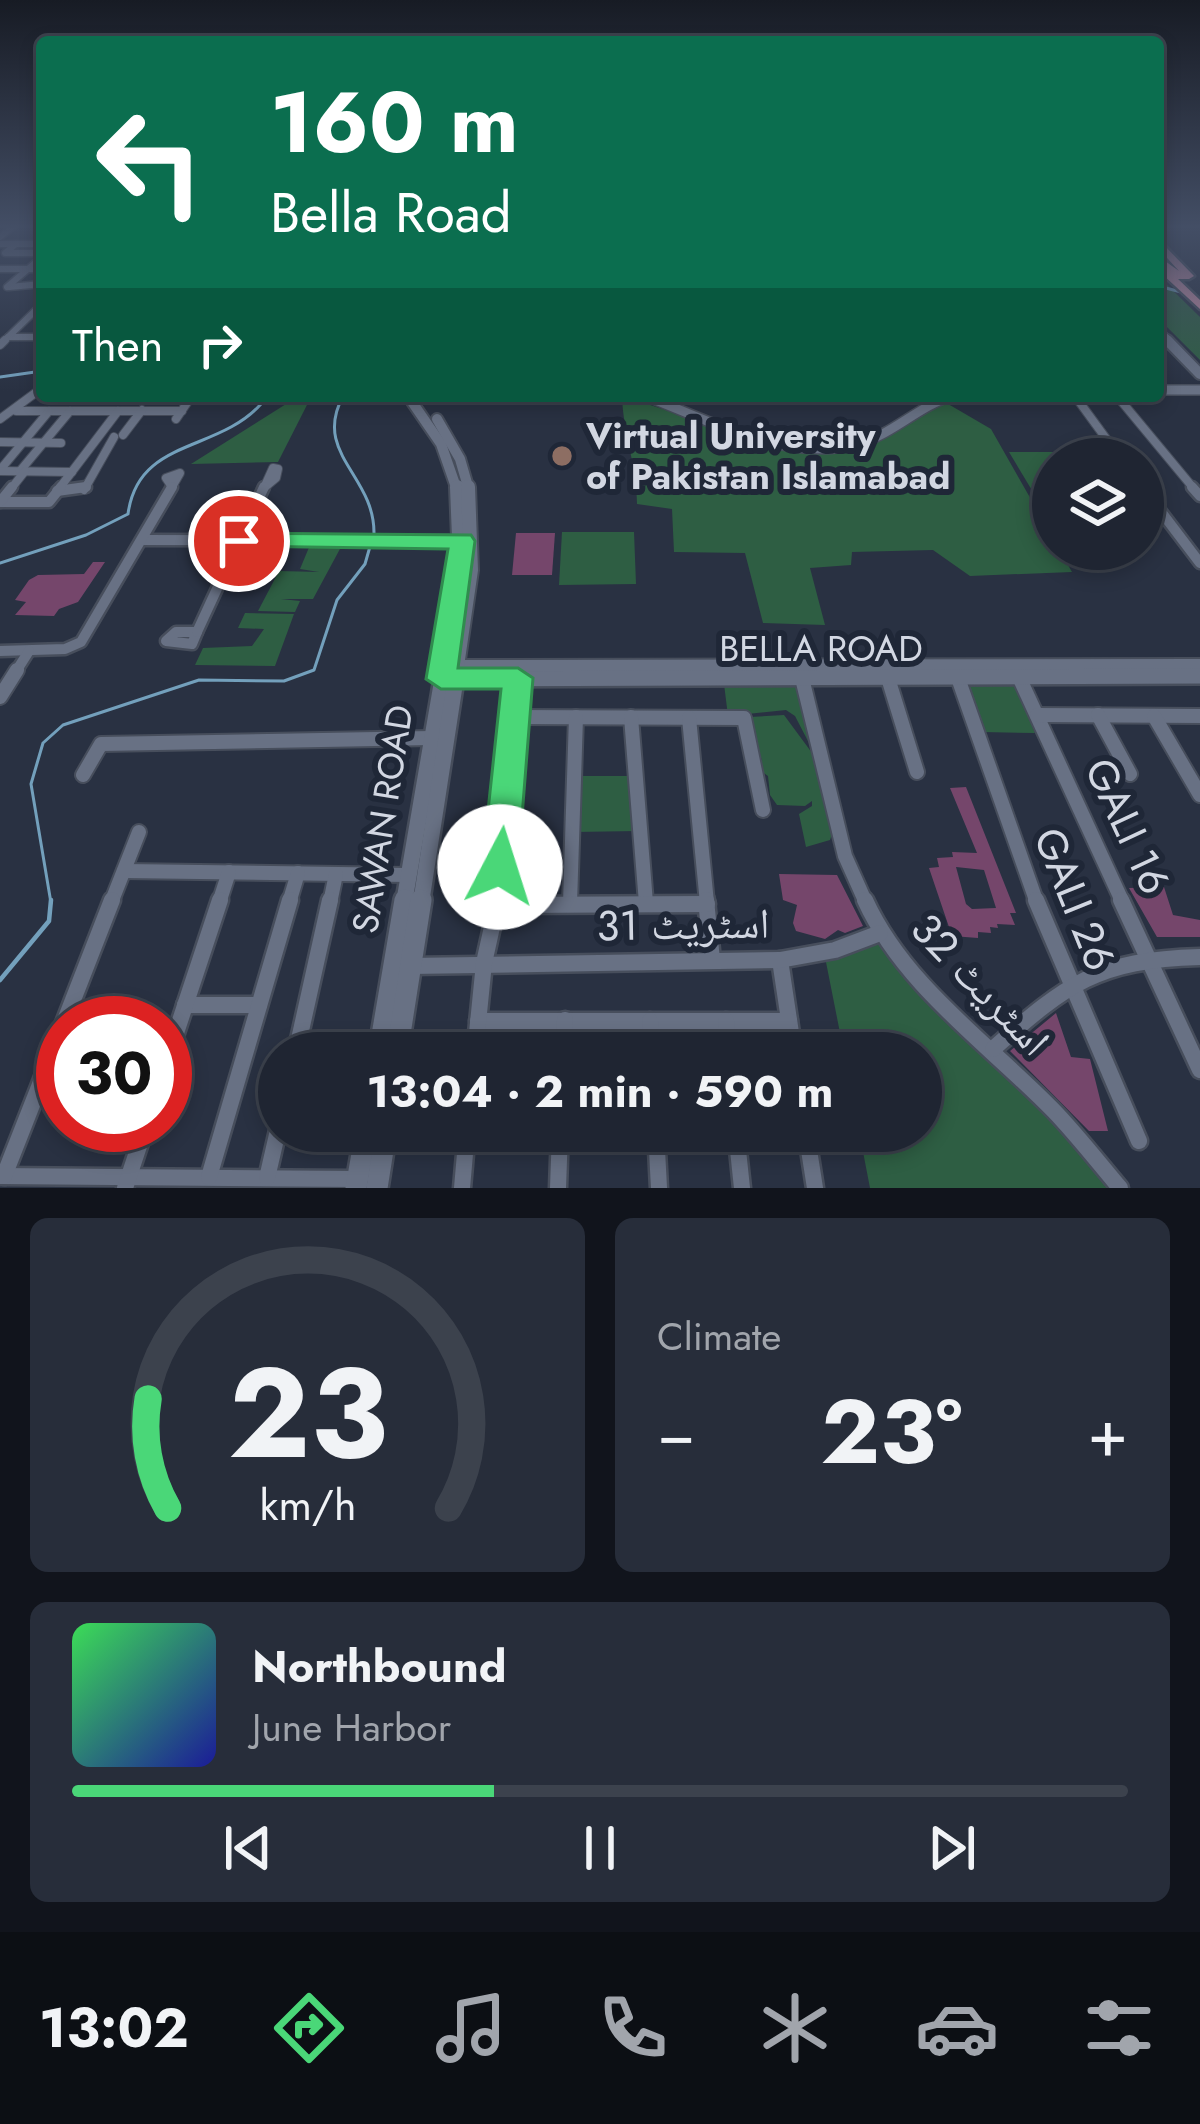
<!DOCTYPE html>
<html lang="en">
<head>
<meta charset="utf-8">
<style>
	body { margin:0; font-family:Jost,"Noto Naskh Arabic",sans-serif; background:#272d3a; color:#f1f3f6; height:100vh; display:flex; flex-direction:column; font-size:45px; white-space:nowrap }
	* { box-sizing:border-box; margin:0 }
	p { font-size:39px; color:#a1a5ac }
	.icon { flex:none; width:66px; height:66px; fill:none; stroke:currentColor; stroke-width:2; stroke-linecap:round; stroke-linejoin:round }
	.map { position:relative; height:1188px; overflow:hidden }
	.side { display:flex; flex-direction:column; gap:30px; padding:30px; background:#11141c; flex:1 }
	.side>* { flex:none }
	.hud { position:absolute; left:36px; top:36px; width:1128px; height:366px; border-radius:12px; box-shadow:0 6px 18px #0003,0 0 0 3px #3c424d; background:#0b6e4f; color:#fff; overflow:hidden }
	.controls { position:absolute; left:1032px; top:438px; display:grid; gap:24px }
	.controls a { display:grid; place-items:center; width:132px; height:132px; border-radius:50%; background:#1f2532; box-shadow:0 6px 18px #0003,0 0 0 3px #3c424d; font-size:60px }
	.speed { position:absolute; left:36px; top:996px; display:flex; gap:24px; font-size:60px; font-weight:700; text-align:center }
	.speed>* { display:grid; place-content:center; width:156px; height:156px; border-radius:50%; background:#1f2532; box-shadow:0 6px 18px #0003,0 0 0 3px #3c424d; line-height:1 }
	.speed .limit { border:18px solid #d22; background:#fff; color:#111 }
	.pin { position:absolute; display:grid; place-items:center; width:102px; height:102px; color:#fff; margin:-51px; border:6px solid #fff; border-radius:50%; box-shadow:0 3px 12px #0007 }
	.me { position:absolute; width:132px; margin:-66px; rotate:5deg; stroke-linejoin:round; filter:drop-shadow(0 0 9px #0008) }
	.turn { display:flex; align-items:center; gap:42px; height:252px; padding:0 36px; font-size:54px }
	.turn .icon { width:156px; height:156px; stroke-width:2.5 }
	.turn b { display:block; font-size:84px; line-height:102px }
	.then { display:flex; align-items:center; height:114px; padding:0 36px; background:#0003; gap:24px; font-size:45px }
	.big { font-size:90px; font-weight:700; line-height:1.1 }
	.side .widget { flex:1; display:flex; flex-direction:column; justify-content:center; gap:18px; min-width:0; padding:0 42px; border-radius:18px; background:#272d3a }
	.side .dial { align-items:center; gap:0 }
	.dial svg { height:312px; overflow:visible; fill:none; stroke:#3c424d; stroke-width:7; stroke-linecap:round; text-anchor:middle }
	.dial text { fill:#f1f3f6; stroke:none }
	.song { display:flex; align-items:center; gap:36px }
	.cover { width:144px; height:144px; border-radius:18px; background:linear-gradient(135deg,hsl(130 70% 55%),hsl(240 70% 35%)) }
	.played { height:12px; border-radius:6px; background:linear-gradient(90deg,#4ad778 40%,#3c424d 40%) }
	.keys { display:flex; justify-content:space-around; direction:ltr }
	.heat { display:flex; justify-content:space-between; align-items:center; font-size:66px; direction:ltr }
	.side .tiles { flex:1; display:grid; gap:30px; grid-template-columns:1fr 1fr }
	.widget:last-child { grid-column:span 2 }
	.trip { position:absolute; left:258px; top:1032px; width:684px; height:120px; border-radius:60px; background:#1f2532; box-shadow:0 6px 18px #0003,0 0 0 3px #3c424d; font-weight:700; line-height:120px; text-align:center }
	.menu { display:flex; height:192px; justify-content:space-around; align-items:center; background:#0c0f14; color:#a1a5ac }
	.menu .icon { width:84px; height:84px }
	.menu .on { color:#4ad778 }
	.menu b { font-size:54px; color:#f1f3f6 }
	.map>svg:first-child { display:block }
	.green { fill:#2e5e43 }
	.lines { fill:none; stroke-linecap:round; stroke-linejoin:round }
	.stream-far1 { stroke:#73a0bc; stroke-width:3 }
	.stream { stroke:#73a0bc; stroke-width:4.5 }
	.building { fill:#75466b; fill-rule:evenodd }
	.minor-far4-casing { stroke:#474e5c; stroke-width:9 }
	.minor-far3-casing { stroke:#474e5c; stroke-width:10 }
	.minor-far2-casing { stroke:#474e5c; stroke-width:15 }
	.minor-far1-casing { stroke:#474e5c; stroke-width:18 }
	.minor-casing { stroke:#474e5c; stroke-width:21 }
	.tertiary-far2-casing { stroke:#474e5c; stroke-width:12 }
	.tertiary-far1-casing { stroke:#474e5c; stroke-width:16 }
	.tertiary-casing { stroke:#474e5c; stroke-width:20 }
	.secondary-far4-casing { stroke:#474e5c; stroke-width:12 }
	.secondary-far3-casing { stroke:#474e5c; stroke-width:14 }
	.secondary-far2-casing { stroke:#474e5c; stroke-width:18 }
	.secondary-far1-casing { stroke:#474e5c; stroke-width:21 }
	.secondary-casing { stroke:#474e5c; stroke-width:26 }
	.trunk-casing { stroke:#474e5c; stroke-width:5 }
	.minor-far4 { stroke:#687184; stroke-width:6 }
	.minor-far3 { stroke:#687184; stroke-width:8 }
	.minor-far2 { stroke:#687184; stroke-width:10 }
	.minor-far1 { stroke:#687184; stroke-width:14 }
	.minor { stroke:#687184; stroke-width:16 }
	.tertiary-far2 { stroke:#687184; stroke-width:9 }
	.tertiary-far1 { stroke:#687184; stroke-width:12 }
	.tertiary { stroke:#687184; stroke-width:15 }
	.secondary-far4 { stroke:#687184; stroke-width:9 }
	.secondary-far3 { stroke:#687184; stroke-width:10 }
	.secondary-far2 { stroke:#687184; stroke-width:14 }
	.secondary-far1 { stroke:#687184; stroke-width:16 }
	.secondary { stroke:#687184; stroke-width:21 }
	.trunk { fill:#c58da4; fill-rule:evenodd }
	.route { fill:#4ad778; stroke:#308c4e; stroke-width:3 }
	.education-dot { fill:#8d6e63; stroke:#1f2737; stroke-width:4.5 }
	.labels { text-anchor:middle; stroke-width:12; stroke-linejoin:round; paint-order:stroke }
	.poi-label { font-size:36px; font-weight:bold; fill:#d2d7e2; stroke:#1f2737; text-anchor:start }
	.street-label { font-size:36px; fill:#d2d7e2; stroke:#1f2737 }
	.near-street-label { font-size:42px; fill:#d2d7e2; stroke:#1f2737 }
</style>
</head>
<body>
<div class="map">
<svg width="1200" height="1188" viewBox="0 0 1200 1188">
	<rect width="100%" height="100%" fill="#293142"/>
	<g class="green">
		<path d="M1158,276L1200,317V360L1158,318Z"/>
		<path d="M622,396L804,454L857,450L943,401L991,429L1053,538V549H1059L1072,572L970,576L933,550L852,552L851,565L810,568L825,625L763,623L745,553L674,552L672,509L637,504C637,466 623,433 622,396Z"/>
		<path d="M294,399L309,401L278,462L191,464Z"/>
		<path d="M1009,452H1099L1104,459H1053L1051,522Z"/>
		<path d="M562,532H634L636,584L559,585Z"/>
		<path d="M310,545L341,547L313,599H281L300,601L295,612L258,611L279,571L319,572L300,569Z"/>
		<path d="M245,613L294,614L275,666L195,665L203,648L252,646L264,629L238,628Z"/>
		<path d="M724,684H802L815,745H810L795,716L786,710L728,716Z"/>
		<path d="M964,684H1015L1035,733L982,732Z"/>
		<path d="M784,715L818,761L833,831L830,840L806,847L799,814L812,806V801L805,806L777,805L770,795L768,776L758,769L762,761L750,717Z"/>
		<path d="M576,776H637L638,831L574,832Z"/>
		<path d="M880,933L1120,1188H870L859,1131H921V1053H844L824,952Z"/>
	</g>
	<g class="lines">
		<g class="stream-far1">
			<path d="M1158,286L1185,293"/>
			<path d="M0,377L42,371"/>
			<path d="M343,396C312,454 375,475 374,534"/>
			<path d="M0,563L86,535L128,514C138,438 217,453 261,404L259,396"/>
			<path d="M51,903L31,784L43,743L63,725L199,680L284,681L314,670L337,600L365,564L371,543"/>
		</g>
		<path class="stream" d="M0,980L49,921L51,900"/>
	</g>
	<g class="building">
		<path d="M516,533H555L552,575H512Z"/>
		<path d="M93,562H105L78,602L59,609L54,616L15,615L26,602L15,600L29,580L38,575L84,574Z"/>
		<path d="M966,787L1016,913H1010L1015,925L997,924L998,928L990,927L991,933L978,932V938L952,936L929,868L939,867L937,858L953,857L952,852L977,853L950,788ZM956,867L984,870L996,908L972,909L966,904Z"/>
		<path d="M779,874L837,875L863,926L845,933L838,930L825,939L796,931L793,923L797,905L783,900Z"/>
		<path d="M1164,887L1173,915L1200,920V937H1157L1129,888Z"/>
		<path d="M1056,1013L1071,1057L1090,1059L1108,1131H1089L1010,1051Z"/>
	</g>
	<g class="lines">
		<g class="minor-far4-casing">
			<g id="minor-far4">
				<path d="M0,237L15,225"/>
				<path d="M0,244H42"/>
				<path d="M16,244L5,253H42"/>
				<path d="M0,269H42"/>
				<path d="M7,287L42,257"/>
				<path d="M9,287L42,284"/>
				<path d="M8,337H42"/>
				<path d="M2,343L42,304"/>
			</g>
		</g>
		<g class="minor-far3-casing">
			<g id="minor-far3">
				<path d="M0,345L5,340"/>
				<path d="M1075,396L1121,459"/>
				<path d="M1117,396L1195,490"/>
				<path d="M16,411H182"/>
				<path d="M0,419L42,388"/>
				<path d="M176,419L191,397"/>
				<path d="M123,435L142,410"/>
				<path d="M0,442L61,443"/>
				<path d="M0,470L49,411"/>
				<path d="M0,471L72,472"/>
				<path d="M20,471L70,411"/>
				<path d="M180,473L172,487L166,478Z"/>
				<path d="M10,490L25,471"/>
				<path d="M58,490L118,411"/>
				<path d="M84,490L114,437"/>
				<path d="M263,490L273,468L278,469L276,478L264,488"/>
			</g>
		</g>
		<g class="minor-far2-casing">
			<g id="minor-far2">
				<path d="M1192,487L1200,496"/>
				<path d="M1143,488L1200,563"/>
				<path d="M57,491L86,487"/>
				<path d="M0,502H49L61,487"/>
				<path d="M0,502L12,487"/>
				<path d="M142,540L462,541"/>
				<path d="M176,632H197L192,644L166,641Z"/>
				<path d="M197,632L264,487"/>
				<path d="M0,651L65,649L81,642L172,487"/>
				<path d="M15,673L29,651"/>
			</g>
		</g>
		<g class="minor-far1-casing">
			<g id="minor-far1">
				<path d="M801,674L845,856L866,903"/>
				<path d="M1019,677L1123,903"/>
				<path d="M888,678L917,772"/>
				<path d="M958,678L1037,903"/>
				<path d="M0,697L17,670"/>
				<path d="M1037,715L1200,716"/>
				<path d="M1098,715L1130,774"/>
				<path d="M1154,716L1200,795"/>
				<path d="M514,717L744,718L763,810"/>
				<path d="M631,717L646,903"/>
				<path d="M689,718L707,903"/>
				<path d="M83,775L101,744L431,738"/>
				<path d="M124,871L407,875"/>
				<path d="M111,903L139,832"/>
				<path d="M219,903L229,872"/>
				<path d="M289,903L298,873"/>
				<path d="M330,903L336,874"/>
				<path d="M497,903L518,678"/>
				<path d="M570,903L576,717"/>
			</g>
		</g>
		<g class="minor-casing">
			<g id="minor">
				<path d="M706,900L712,960"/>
				<path d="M865,900C904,986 989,1044 1054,1111C1077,1135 1098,1162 1120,1188"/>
				<path d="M1036,900L1139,1141"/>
				<path d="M1121,900L1200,1070"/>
				<path d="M497,905L707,904"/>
				<path d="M780,960L794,1053"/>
				<path d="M410,966L780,960L835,950L880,933"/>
				<path d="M185,1005H259"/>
				<path d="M478,1021H789"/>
				<path d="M650,1021L652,1053"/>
				<path d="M726,1021L729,1053"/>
				<path d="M64,1023L112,900"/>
				<path d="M993,1049C1068,983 1097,960 1200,957"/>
				<path d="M296,1053L330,900"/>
				<path d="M475,1053L484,963L498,900"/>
				<path d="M563,1053L565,1020"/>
				<path d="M165,1066L220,900"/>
				<path d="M656,1131L659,1188"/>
				<path d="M736,1131L742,1188"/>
				<path d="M806,1131L815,1188"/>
				<path d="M0,1176L357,1179"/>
				<path d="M4,1176L63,1026"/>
				<path d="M209,1177L290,900"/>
				<path d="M267,1178L279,1126"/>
				<path d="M125,1188L146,1125"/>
				<path d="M462,1188L467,1131"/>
				<path d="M558,1188L560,1131"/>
			</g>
		</g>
		<g class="tertiary-far2-casing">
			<g id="tertiary-far2">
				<path d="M1158,390H1200"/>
				<path d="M645,396C709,420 790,465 861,443C894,433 919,406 952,396"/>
			</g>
		</g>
		<g class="tertiary-far1-casing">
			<path id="tertiary-far1" d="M451,666L1200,665"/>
		</g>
		<g class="tertiary-casing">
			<path id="tertiary" d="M451,679L1200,676"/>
		</g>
		<g class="secondary-far4-casing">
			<path id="secondary-far4" d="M1158,331L1170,343"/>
		</g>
		<g class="secondary-far3-casing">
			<g id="secondary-far3">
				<path d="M1167,340L1200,374"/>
				<path d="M408,396L441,444L457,490"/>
				<path d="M437,419L460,459L469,490"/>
			</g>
		</g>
		<g class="secondary-far2-casing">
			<g id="secondary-far2">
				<path d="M443,673L460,562L457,487"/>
				<path d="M456,673L471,570L468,487"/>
			</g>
		</g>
		<g class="secondary-far1-casing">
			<g id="secondary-far1">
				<path d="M404,903L444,670"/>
				<path d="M421,903L457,670"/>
			</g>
		</g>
		<g class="secondary-casing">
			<g id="secondary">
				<path d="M379,1053L405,900"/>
				<path d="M397,1053L421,900"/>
				<path d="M356,1188L366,1131"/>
				<path d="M377,1188L386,1131"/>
			</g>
		</g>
		<g class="trunk-casing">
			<path id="trunk" d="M1158,239L1194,276L1189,279H1178L1200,300V309L1161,273L1165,270L1158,264V256L1179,271L1158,248Z"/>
		</g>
		<use href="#minor-far4" class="minor-far4"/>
		<use href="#minor-far3" class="minor-far3"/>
		<use href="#minor-far2" class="minor-far2"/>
		<use href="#minor-far1" class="minor-far1"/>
		<use href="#minor" class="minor"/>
		<use href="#tertiary-far2" class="tertiary-far2"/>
		<use href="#tertiary-far1" class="tertiary-far1"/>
		<use href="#tertiary" class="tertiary"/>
		<use href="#secondary-far4" class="secondary-far4"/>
		<use href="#secondary-far3" class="secondary-far3"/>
		<use href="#secondary-far2" class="secondary-far2"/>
		<use href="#secondary-far1" class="secondary-far1"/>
		<use href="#secondary" class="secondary"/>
		<use href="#trunk" class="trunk"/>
	</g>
	<linearGradient id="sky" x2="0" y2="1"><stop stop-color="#171b24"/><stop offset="0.58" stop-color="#434e65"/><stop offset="1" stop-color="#434e65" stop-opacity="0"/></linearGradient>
	<rect width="1200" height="391" fill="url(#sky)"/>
	<path class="route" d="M239,533L471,535L475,541L458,668H518L533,678L518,867L513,878L500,882L487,878L482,867L501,689H441L426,679L448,549L230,546L226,541Z"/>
	<circle class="education-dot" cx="562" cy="456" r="12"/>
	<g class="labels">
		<g class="poi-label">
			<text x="586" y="448">Virtual University<tspan x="586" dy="41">of Pakistan Islamabad</tspan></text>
		</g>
		<g class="street-label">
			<text x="821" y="661">BELLA ROAD</text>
			<text transform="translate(382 819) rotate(-81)" y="13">SAWAN ROAD</text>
		</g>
		<g class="near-street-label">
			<text transform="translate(1128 826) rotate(65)" y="15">GALI 16</text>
			<text transform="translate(1075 899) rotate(68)" y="15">GALI 26</text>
			<text transform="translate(683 924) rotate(-1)" y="15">اسٹریٹ 31</text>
			<text transform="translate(981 984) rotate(46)" y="15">اسٹریٹ 32</text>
		</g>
	</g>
</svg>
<div class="controls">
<a><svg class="icon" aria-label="layers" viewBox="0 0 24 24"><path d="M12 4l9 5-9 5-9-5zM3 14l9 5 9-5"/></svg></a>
</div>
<div class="speed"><div class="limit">30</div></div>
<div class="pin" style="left:239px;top:541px;background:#d93025"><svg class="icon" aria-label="arrive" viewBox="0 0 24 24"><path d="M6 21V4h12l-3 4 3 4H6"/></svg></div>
<svg class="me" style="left:500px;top:867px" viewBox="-20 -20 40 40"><circle r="19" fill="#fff"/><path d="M0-13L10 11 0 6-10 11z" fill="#4ad778"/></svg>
<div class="trip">13:04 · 2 min · 590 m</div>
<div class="hud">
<div class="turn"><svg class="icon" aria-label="left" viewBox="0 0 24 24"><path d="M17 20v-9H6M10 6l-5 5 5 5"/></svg><div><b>160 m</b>Bella Road</div></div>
<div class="then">Then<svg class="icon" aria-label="right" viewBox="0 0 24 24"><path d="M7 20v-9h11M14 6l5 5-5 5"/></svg></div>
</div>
</div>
<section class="side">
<div class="tiles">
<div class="widget dial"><svg viewBox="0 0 100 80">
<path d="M14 69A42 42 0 1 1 86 69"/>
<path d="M14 69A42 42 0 0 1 9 41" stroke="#4ad778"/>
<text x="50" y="56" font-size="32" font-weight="700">23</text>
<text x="50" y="72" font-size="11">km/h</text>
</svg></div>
<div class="widget"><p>Climate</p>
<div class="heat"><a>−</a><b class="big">23°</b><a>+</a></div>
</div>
<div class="widget">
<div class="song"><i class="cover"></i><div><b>Northbound</b><p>June Harbor</p></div></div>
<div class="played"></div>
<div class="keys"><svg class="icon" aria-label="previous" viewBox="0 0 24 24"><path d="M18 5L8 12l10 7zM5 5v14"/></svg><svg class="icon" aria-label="pause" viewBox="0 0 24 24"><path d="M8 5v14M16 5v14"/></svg><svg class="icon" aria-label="next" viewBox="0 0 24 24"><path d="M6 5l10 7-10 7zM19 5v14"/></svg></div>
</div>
</div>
</section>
<nav class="menu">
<b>13:02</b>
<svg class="icon on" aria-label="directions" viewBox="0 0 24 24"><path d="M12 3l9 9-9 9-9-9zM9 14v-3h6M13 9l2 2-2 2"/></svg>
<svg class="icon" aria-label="music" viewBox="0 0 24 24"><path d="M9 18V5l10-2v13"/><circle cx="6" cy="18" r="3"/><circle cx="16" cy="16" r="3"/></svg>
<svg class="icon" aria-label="phone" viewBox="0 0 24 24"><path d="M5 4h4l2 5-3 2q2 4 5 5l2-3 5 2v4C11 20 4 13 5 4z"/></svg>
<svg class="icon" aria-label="climate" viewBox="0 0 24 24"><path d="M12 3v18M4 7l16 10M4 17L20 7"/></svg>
<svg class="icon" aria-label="car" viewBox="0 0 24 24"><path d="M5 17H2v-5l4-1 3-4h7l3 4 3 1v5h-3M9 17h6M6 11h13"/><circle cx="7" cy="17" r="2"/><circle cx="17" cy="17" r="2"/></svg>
<svg class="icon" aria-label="filters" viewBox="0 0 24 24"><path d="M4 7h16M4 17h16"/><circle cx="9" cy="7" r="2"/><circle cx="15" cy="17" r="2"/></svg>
</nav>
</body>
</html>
